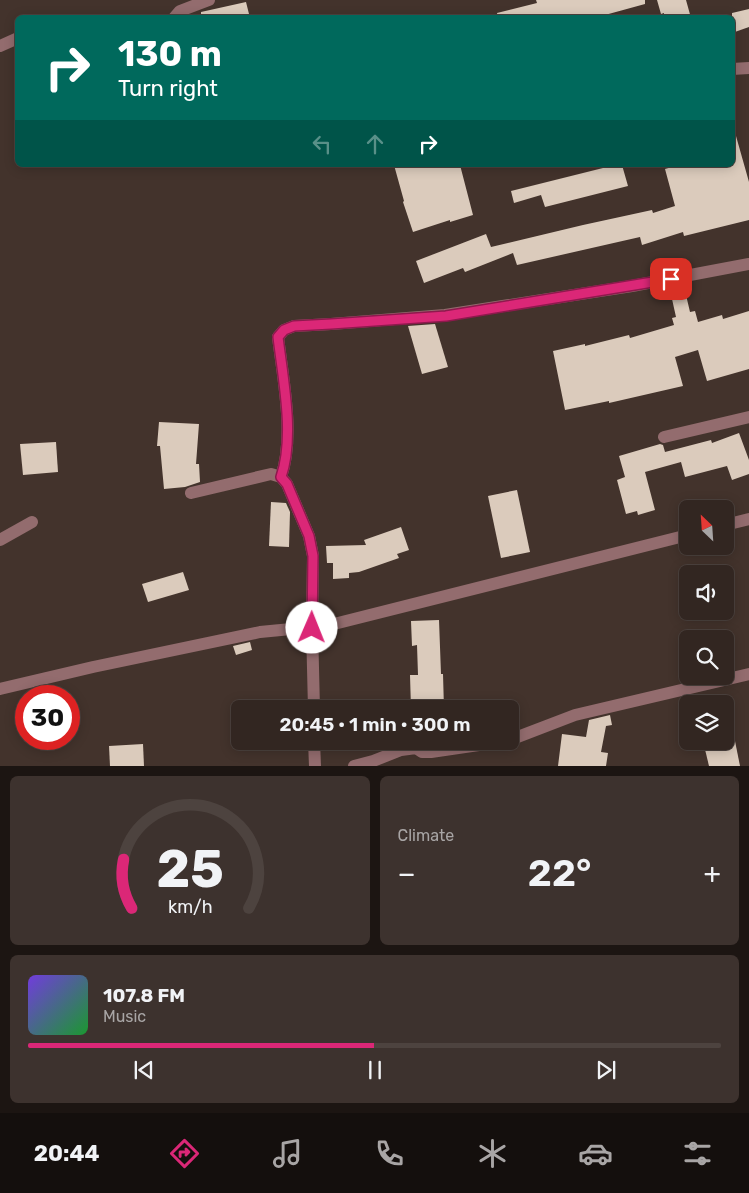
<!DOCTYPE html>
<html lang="en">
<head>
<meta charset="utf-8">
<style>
	body { margin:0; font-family:Rubik,sans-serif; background:#3d322e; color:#f1f3f6; height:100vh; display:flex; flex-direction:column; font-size:19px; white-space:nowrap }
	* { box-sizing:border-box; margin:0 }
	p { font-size:16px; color:#a8a5a5 }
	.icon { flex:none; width:28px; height:28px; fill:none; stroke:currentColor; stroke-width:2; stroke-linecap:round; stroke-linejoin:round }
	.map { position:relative; height:766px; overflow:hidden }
	.sheet { display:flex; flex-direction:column; gap:10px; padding:10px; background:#1c1512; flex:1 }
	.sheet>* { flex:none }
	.top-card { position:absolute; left:15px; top:15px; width:720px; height:152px; border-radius:8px; box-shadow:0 2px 12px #0003,0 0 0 1px #4d433f; background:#00695c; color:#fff; overflow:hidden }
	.needle { width:32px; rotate:335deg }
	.controls { position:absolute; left:679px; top:500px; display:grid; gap:10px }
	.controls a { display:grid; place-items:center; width:55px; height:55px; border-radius:8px; background:#322621; box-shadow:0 2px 12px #0003,0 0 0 1px #4d433f; font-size:25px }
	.speed { position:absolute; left:15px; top:685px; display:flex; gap:10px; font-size:25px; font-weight:700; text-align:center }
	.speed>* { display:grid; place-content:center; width:65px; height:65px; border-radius:50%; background:#322621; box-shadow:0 2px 12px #0003,0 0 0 1px #4d433f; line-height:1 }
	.speed .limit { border:8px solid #d22; background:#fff; color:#111 }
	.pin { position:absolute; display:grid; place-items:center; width:42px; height:42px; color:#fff; margin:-21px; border-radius:10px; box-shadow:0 2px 8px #0006 }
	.me { position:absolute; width:55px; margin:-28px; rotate:1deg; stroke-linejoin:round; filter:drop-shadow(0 0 4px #0008) }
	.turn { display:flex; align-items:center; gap:18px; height:105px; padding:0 20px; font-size:22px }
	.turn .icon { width:65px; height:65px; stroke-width:2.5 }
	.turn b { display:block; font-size:35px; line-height:42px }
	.lanes { display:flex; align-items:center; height:48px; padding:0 20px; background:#0003; justify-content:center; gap:25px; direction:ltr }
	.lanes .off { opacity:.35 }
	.big { font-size:38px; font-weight:600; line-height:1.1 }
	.sheet .tile { flex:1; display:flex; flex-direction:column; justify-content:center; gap:8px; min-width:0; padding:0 18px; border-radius:8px; background:#3d322e }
	.sheet .dial { align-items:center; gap:0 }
	.dial svg { height:130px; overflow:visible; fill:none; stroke:#4d433f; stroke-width:7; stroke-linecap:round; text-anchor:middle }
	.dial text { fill:#f1f3f6; stroke:none }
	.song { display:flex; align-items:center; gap:15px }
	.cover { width:60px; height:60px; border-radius:8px; background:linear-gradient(135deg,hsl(260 70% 55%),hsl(130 70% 35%)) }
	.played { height:5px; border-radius:2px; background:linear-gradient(90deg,#db2777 50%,#4d433f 50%) }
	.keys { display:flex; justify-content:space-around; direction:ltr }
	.heat { display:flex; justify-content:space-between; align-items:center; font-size:28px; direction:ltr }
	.sheet .tiles { flex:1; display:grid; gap:10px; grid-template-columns:1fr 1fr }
	.tile:last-child { grid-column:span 2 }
	.trip { position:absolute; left:231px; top:700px; width:288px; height:50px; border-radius:8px; background:#322621; box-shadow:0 2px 12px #0003,0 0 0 1px #4d433f; font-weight:600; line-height:50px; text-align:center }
	.tabs { display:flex; height:80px; justify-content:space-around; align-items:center; background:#140f0d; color:#a8a5a5 }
	.tabs .icon { width:35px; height:35px }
	.tabs .selected { color:#db2777 }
	.tabs b { font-size:22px; color:#f1f3f6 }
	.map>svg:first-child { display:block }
	.building { fill:#dbcbbc }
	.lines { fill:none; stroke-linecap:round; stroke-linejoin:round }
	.minor { stroke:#936c6e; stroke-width:12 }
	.route-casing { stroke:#8e194d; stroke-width:12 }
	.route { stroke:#db2777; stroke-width:9 }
</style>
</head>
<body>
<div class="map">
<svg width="749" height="766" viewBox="0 0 749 766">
	<rect width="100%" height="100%" fill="#43332c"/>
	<g class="building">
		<path d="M536,0H645V4L594,18H498L497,13L537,3Z"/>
		<path d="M657,0H686L691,18H664V13L661,14Z"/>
		<path d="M246,2L250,18H201V12Z"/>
		<path d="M749,9V27L732,33V13Z"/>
		<path d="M732,136H736L749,182V220L684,236L683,232L642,245L640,237L517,265L513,253L465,272L463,268L424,283L416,261L486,234L491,247L583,225L652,210L653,213L675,206L665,169L679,165H732Z"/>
		<path d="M394,165H460L473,215L450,222V220L413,232L403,202L404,201Z"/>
		<path d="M615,165H622L628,186L545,207L541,195L514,203L511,191Z"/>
		<path d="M686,295L690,312L695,311L698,322L722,315L723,319L749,311V369L707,381L698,350L675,357L683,386L609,403V401L565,410L553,351L585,344V346L629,335L630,338L674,325L672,318L676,317L672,299Z"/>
		<path d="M435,324L448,367L422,374L408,326Z"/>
		<path d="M159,422L199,424L196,464H199L200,482L185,487L164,489L160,446H157Z"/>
		<path d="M739,433L749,460V474L732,480L727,466L685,477L681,462L645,472L655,510L638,515L637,511L626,514L617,480L625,477L619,456L660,444L663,445L665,452L711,440L712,443Z"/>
		<path d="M56,442L58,472L23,475L20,444Z"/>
		<path d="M517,490L530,552L501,558L488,496Z"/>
		<path d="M271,502L286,503L290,512L289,547L269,546Z"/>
		<path d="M401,527L409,550L397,554L399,558L359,572L349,573V578L333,579V563H327L326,546L366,545L364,540Z"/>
		<path d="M183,572L189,590L148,602L142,584Z"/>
		<path d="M439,620L441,674H443L444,709H411L410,675H418L417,645L412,646L411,621Z"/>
		<path d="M250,642L252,650L236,655L233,646Z"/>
		<path d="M610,715L612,725L606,726L601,752L608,753L606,766H558L562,734L586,737L589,720Z"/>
		<path d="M703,741H735L740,766H709Z"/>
		<path d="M143,744L144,766H110L109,746Z"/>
	</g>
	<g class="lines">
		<g class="minor">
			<path d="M174,18L180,11L209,0"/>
			<path d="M0,46L18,38"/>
			<path d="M732,69L749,68"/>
			<path d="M664,437L749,417"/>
			<path d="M281,477C295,437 283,379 278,337L284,330L294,326L331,324L445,315L632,286L749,264"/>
			<path d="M725,525L749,519"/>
			<path d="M0,540L32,522"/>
			<path d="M0,689L93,667L260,632L312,627L313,556L309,536L287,484L281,477L271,474L191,493"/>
			<path d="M314,709L312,627L334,624L688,535"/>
			<path d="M510,740L575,715L749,674"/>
			<path d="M314,741L315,766"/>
			<path d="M354,766L373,761L401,750L416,748L422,752H431L506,741"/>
		</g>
	</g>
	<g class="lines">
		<g class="route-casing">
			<path id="route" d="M312,628L313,556L309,536L287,484L281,477C295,437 283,379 278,337L284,330L294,326L331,324L446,316L671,279"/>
		</g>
		<use href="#route" class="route"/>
	</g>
</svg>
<div class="controls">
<a><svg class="needle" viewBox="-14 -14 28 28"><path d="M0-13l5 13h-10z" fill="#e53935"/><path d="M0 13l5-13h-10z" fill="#a8a5a5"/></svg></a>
<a><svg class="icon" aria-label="sound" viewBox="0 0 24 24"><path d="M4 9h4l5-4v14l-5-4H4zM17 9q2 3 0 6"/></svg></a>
<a><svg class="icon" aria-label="search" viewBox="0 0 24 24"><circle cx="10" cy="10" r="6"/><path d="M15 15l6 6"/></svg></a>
<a><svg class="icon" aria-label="layers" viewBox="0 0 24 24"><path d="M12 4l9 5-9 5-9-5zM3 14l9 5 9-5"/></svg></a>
</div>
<div class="speed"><div class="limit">30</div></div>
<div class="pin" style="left:671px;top:279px;background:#d93025"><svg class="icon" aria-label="arrive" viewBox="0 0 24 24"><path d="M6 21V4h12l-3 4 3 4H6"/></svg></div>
<svg class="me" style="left:312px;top:628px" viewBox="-20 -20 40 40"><circle r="19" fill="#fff"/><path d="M0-13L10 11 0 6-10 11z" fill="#db2777"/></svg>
<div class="trip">20:45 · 1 min · 300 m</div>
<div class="top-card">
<div class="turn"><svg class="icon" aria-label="right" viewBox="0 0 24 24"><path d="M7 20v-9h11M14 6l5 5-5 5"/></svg><div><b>130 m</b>Turn right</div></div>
<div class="lanes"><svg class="icon off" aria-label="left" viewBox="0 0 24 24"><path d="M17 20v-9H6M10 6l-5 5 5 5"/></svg><svg class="icon off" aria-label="ahead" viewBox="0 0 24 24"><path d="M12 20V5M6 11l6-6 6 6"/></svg><svg class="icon" aria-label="right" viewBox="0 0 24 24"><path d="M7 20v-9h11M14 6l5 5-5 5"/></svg></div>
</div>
</div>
<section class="sheet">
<div class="tiles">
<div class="tile dial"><svg viewBox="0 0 100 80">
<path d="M14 69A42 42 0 1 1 86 69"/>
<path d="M14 69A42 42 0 0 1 9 39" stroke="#db2777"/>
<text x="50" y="56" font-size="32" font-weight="700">25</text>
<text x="50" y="72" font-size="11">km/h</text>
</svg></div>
<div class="tile"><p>Climate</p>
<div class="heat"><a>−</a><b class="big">22°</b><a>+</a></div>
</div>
<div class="tile">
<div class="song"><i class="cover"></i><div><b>107.8 FM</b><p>Music</p></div></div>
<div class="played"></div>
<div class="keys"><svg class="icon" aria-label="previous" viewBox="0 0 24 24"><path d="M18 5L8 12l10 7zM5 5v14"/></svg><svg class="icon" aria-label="pause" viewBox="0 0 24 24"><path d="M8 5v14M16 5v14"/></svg><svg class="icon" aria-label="next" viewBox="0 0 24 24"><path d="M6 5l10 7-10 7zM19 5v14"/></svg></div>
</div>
</div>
</section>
<nav class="tabs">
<b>20:44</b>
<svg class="icon selected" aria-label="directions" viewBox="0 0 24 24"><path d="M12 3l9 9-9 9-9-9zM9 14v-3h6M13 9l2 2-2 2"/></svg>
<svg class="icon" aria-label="music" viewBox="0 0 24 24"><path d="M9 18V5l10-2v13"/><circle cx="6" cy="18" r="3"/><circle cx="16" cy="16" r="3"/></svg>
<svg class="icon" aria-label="phone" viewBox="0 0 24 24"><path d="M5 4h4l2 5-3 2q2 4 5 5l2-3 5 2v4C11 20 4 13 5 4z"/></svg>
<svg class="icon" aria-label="climate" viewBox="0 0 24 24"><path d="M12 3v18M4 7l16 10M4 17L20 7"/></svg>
<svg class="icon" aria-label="car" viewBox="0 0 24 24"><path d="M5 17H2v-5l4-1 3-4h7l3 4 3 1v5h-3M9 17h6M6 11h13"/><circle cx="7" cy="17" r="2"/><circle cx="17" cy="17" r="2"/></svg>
<svg class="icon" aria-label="filters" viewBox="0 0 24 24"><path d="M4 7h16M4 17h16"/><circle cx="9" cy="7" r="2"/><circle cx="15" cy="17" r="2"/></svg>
</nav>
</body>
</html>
